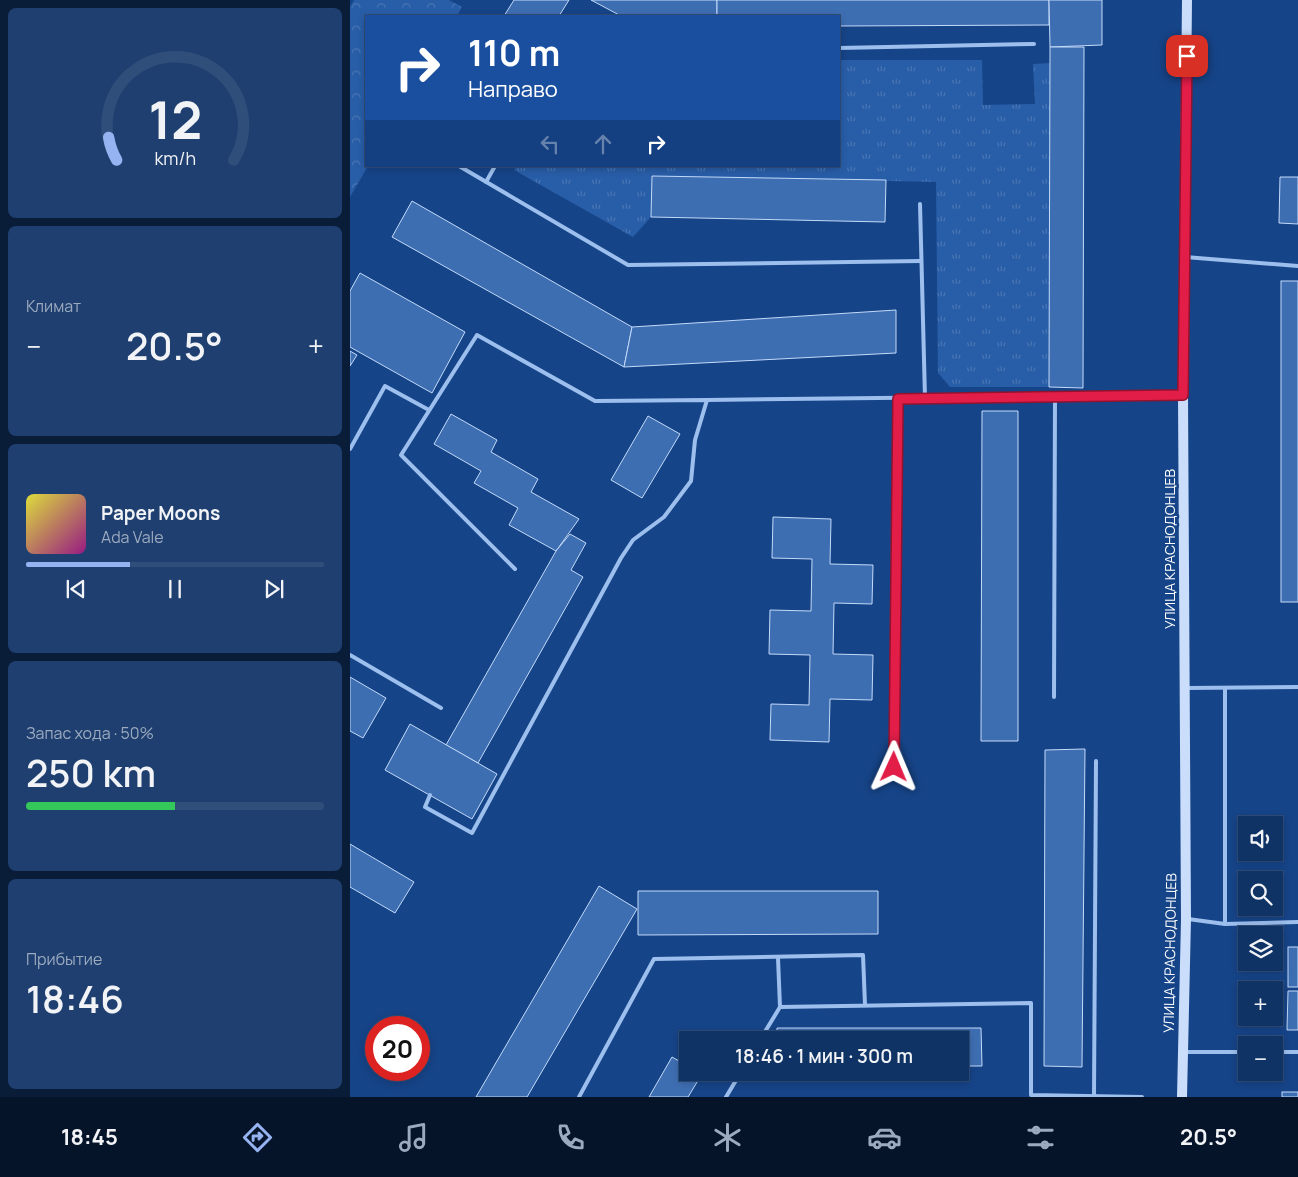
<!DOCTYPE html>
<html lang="ru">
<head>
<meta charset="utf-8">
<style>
	body { margin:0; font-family:Manrope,sans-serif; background:#1e3f6f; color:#f1f3f6; height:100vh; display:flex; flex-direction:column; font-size:19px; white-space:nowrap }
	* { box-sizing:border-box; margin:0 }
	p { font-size:16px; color:#9caabf }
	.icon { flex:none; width:28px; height:28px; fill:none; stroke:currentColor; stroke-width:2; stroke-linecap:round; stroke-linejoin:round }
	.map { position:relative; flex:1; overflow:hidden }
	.side { display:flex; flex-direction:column; gap:8px; padding:8px; background:#091c38; width:350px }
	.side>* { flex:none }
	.top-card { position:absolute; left:15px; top:15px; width:475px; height:152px; border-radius:0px; box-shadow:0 2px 8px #0003,0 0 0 1px #304e7a; background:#1a4fa0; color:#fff; overflow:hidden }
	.buttons { position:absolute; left:888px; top:816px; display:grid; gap:10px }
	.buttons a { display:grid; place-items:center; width:45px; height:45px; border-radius:0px; background:#103366; box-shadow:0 2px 8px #0003,0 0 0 1px #304e7a; font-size:25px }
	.speed { position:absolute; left:15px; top:1016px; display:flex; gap:10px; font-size:25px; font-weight:700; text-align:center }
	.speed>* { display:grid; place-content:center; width:65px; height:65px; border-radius:50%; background:#103366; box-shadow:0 2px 8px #0003,0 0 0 1px #304e7a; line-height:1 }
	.speed .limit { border:8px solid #d22; background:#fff; color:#111 }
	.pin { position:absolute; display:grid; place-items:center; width:42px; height:42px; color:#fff; margin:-21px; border-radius:10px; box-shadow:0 2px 8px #0006 }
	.me { position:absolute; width:55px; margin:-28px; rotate:1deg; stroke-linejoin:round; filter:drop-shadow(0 0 4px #0008) }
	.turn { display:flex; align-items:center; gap:18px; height:105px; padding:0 20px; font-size:22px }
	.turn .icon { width:65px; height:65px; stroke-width:2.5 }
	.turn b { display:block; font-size:35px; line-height:42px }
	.lanes { display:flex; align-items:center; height:48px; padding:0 20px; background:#0003; justify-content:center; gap:25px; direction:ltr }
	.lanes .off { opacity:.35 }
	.big { font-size:38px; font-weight:600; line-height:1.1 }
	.side .widget { flex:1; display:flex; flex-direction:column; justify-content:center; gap:8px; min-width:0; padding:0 18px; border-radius:8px; background:#1e3f6f }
	.side .dial { align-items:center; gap:0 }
	.dial svg { height:130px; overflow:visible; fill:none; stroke:#304e7a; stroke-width:7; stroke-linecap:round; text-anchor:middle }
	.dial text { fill:#f1f3f6; stroke:none }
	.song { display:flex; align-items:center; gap:15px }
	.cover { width:60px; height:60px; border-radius:8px; background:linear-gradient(135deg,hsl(60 70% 55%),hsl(310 70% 35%)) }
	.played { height:5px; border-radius:2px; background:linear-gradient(90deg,#95b2f1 35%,#304e7a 35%) }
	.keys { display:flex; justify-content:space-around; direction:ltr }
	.heat { display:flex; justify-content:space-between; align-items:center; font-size:28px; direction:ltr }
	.charge { height:8px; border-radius:4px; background:linear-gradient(90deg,#34c759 50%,#304e7a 0) }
	.trip { position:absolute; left:329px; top:1031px; width:290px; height:50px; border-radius:0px; background:#103366; box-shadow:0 2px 8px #0003,0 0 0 1px #304e7a; font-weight:600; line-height:50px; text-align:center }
	.tab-bar { display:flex; height:80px; justify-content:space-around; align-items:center; background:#061429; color:#9caabf }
	.tab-bar .icon { width:35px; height:35px }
	.tab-bar .selected { color:#95b2f1 }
	.tab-bar b { font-size:22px; color:#f1f3f6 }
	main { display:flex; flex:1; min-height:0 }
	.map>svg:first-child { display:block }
	.grass { fill:url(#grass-tufts) }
	.forest { fill:url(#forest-crowns) }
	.building { fill:#3e6eb2; stroke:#c3dafa }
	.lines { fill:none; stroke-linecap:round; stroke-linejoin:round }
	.lane { stroke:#9dbfee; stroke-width:4 }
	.secondary { stroke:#caddfa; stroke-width:10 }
	.route-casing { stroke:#92132f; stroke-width:12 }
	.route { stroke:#e11d48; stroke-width:9 }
	.labels { text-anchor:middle; stroke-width:5; stroke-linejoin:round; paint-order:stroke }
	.street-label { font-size:14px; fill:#fff; stroke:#164488 }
</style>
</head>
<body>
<main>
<section class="side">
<div class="widget dial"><svg viewBox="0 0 100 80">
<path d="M14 69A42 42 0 1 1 86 69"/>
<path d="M14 69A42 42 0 0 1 9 55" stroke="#95b2f1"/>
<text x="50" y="56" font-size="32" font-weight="700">12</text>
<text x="50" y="72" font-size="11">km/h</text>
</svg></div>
<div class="widget"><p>Климат</p>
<div class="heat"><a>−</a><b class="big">20.5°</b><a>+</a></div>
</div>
<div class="widget">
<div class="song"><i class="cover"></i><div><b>Paper Moons</b><p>Ada Vale</p></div></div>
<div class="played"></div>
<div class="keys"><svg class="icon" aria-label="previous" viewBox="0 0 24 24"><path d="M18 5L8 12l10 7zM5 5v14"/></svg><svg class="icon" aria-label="pause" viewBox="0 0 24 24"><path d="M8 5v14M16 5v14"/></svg><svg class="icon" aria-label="next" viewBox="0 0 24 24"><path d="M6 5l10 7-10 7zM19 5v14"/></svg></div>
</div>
<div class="widget"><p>Запас хода · 50%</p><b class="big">250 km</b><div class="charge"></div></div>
<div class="widget"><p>Прибытие</p><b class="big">18:46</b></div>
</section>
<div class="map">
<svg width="948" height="1097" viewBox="0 0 948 1097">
	<defs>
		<pattern id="grass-tufts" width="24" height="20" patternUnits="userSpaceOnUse" patternTransform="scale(1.25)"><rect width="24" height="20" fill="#285da7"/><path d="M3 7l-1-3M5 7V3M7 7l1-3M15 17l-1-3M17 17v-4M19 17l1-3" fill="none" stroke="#4875b4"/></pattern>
		<pattern id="forest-crowns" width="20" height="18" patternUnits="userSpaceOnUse" patternTransform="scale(1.25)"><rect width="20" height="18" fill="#285da7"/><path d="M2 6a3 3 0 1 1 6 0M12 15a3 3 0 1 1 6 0" fill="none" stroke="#4875b4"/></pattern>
	</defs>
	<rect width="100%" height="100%" fill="#164488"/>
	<path class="grass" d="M489,60H632L633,105L685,104L683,64L700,63L699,387H600L588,373L586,182L302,176L301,217L283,237L164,170L167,166H489Z"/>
	<path class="forest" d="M4,0H99L112,7L107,16H16V166H18L0,197V7Z"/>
	<g class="building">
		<path d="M164,0H219L209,16H154Z"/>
		<path d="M241,0H367V16H271Z"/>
		<path d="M367,0H699V25L489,26V16H367Z"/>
		<path d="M699,0H752V45L700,47Z"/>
		<path d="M700,47H734L733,388L699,387Z"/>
		<path d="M302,176L536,180L535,222L301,217Z"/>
		<path d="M930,177H948V224L929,223Z"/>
		<path d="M62,201L282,327L274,367L42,237Z"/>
		<path d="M10,273L115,332L82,393L0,347V291Z"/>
		<rect x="931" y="281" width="17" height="321"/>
		<path d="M546,310V353L274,367L282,327Z"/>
		<path d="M0,351L7,355L0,366Z"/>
		<path d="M632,411H668V741H631Z"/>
		<path d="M101,414L147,440L141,452L188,479L181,492L229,519L206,551L159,525L168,508L124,483L131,471L84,444Z"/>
		<path d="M298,416L330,434L292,498L261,480Z"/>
		<path d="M423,517L481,519L480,564L523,565L522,604L484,603L483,654L523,655L522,700L480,699L479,742L420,740L421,704L459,705L460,655L419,654L420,610L461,611L462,559L422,558Z"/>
		<path d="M220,534L236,543L221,570L233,577L128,763L96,745L206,551Z"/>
		<path d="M0,677L36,698L13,738L0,731Z"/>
		<path d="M60,724L147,774L122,819L35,770Z"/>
		<path d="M735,749L732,1067L694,1066L695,750Z"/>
		<path d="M0,844L64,882L45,913L0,887Z"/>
		<path d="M249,886L287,909L177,1097H126Z"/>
		<path d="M288,891H528V934L288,935Z"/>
		<rect x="938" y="947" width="10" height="40"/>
		<path d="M938,991H948V1030H937Z"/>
		<path d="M427,1028H631L632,1066H610V1040H427Z"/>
		<path d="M322,1057L338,1066V1072L352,1074L338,1097H299Z"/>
		<rect x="932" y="1092" width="16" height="5"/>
	</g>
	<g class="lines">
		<g class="lane">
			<path d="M269,16H270"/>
			<path d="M489,48L684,44"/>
			<path d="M109,166L278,265L571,261"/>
			<path d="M136,182L145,166"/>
			<path d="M570,204L575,398"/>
			<path d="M835,257L948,266"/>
			<path d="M357,400L705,396"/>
			<path d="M0,449L35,386L79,410"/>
			<path d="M0,655L91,708"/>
			<path d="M837,688L948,687"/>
			<path d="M875,688V924"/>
			<path d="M704,697L705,396L833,395"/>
			<path d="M544,767L548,399"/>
			<path d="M80,795L75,807L122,833L271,558L283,540L314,517L341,481L345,440L357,400L245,401L127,335L51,455L165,569"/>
			<path d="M838,919L875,924L948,922"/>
			<path d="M428,958L430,1007L681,1003V1095L792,1097"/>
			<path d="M410,1040L430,1007"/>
			<path d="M835,1052H896"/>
			<path d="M924,1052H948"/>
			<path d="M744,1096L746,761"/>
			<path d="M229,1097L304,959L513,955L515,1005"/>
			<path d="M376,1097L391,1072"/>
		</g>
		<path class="secondary" d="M832,1097L836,919L833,395L837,0"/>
	</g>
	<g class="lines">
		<g class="route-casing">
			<path id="route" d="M544,767L548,399L833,395L837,56"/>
		</g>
		<use href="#route" class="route"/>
	</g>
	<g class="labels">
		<g class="street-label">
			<text transform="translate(820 549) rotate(-90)" y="5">УЛИЦА КРАСНОДОНЦЕВ</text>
			<text transform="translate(820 953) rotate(-89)" y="5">УЛИЦА КРАСНОДОНЦЕВ</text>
		</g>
	</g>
</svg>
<div class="buttons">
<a><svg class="icon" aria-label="sound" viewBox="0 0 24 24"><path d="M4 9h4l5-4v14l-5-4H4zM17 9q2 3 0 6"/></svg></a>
<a><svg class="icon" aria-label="search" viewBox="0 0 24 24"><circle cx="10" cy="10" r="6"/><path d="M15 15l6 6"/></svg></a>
<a><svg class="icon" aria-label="layers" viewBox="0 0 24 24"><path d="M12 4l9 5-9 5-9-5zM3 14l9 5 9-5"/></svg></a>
<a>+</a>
<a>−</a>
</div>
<div class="speed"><div class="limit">20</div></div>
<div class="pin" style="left:837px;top:56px;background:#d93025"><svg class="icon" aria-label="arrive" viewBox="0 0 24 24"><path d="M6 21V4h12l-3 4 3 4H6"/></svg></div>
<svg class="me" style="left:544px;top:767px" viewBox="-20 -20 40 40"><path d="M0-17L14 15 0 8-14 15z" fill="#e11d48" stroke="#fff" stroke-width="4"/></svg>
<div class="trip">18:46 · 1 мин · 300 m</div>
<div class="top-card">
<div class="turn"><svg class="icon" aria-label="right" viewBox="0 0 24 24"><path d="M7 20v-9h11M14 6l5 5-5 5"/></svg><div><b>110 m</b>Направо</div></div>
<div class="lanes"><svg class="icon off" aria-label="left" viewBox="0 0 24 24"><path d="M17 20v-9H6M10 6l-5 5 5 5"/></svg><svg class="icon off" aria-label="ahead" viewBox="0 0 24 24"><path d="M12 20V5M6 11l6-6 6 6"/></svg><svg class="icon" aria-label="right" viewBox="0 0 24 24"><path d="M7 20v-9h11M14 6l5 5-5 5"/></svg></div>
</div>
</div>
</main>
<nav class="tab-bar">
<b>18:45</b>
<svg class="icon selected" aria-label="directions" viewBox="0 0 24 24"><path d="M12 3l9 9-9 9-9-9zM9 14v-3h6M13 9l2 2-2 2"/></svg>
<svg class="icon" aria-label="music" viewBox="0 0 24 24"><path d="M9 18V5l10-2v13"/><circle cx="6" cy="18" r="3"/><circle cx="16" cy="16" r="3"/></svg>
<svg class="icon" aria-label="phone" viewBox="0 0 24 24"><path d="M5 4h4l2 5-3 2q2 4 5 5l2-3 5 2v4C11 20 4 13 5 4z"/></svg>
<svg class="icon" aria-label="climate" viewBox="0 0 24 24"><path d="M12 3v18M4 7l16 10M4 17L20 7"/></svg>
<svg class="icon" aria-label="car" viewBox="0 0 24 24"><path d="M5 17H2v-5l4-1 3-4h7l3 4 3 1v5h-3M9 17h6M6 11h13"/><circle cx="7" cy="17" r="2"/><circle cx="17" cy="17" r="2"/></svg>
<svg class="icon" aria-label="filters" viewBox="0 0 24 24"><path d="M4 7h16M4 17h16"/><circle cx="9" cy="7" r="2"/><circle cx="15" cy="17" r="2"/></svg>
<b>20.5°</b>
</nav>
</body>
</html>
